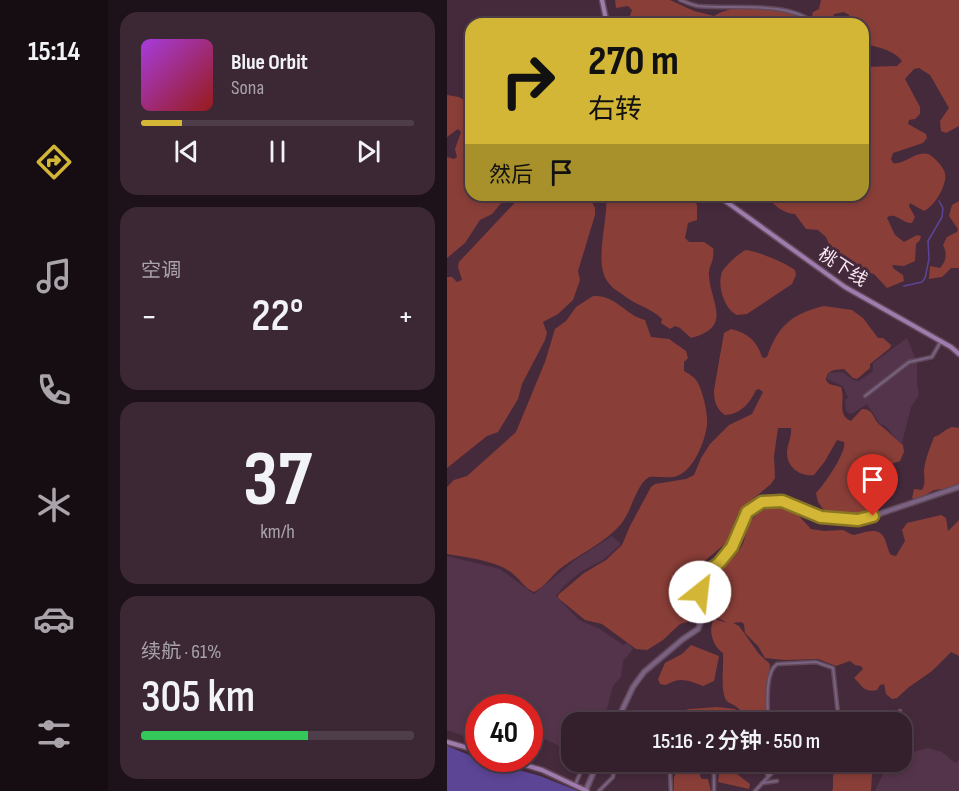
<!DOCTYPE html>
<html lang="zh">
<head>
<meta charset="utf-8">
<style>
	body { margin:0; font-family:"Sofia Sans Condensed","Noto Sans SC",sans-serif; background:#3c2835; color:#f1f3f6; height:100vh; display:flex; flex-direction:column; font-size:22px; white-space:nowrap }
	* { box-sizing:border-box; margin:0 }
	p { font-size:20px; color:#a9a3aa }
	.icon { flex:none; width:33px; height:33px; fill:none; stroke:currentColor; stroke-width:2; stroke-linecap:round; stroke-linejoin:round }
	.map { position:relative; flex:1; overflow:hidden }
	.drawer { display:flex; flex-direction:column; gap:12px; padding:12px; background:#1d1219; width:339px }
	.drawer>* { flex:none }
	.guide { position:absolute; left:18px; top:18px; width:404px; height:183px; border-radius:18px; box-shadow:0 3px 9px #0003,0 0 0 2px #4e3e49; background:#d3b635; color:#111; overflow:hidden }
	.speed { position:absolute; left:18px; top:694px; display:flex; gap:12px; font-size:30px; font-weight:700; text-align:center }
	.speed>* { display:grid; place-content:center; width:78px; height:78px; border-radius:50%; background:#34202d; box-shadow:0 3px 9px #0003,0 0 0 2px #4e3e49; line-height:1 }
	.speed .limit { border:9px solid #d22; background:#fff; color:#111 }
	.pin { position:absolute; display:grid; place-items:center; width:51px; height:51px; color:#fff; margin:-62px -26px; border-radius:50% 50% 50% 0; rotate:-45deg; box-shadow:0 0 6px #0007 }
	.pin .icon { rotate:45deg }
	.me { position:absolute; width:66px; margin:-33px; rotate:29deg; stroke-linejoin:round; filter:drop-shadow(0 0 4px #0008) }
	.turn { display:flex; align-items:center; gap:21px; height:126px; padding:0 24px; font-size:27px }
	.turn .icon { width:78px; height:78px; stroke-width:2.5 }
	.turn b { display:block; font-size:42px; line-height:51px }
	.then { display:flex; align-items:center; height:57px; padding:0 24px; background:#0003; gap:12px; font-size:22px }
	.big { font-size:45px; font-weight:600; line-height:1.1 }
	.drawer .tile { flex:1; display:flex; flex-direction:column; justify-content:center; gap:9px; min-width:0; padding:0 21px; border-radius:18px; background:#3c2835 }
	.drawer .dial { align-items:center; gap:0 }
	.dial b { font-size:78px; line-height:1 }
	.song { display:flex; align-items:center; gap:18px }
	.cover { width:72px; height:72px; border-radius:9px; background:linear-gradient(135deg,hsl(280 70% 55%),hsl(0 70% 35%)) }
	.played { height:6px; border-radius:3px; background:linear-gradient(90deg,#d3b635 15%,#4e3e49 15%) }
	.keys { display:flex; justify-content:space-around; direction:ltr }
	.heat { display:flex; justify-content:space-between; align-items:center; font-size:33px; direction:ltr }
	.charge { height:9px; border-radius:4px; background:linear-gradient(90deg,#34c759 61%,#4e3e49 0) }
	.trip { position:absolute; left:114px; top:712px; width:351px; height:60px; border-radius:18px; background:#34202d; box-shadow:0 3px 9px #0003,0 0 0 2px #4e3e49; font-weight:600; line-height:60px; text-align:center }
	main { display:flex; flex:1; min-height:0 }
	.tabs { display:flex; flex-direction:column; width:108px; justify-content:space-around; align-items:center; background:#150d12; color:#a9a3aa }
	.tabs .icon { width:42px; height:42px }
	.tabs .selected { color:#d3b635 }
	.tabs b { font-size:27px; color:#f1f3f6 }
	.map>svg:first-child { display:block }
	.built { fill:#54344a }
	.green { fill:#8a3e38 }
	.water { fill:#5c4595 }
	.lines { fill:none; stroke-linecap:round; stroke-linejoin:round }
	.stream { stroke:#5c4595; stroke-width:1.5 }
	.minor-casing { stroke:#62495a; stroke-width:5 }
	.tertiary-casing { stroke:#62495a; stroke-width:7 }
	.secondary-casing { stroke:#62495a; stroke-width:7 }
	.minor { stroke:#7a6282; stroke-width:2 }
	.tertiary { stroke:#7a6282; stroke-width:4 }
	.secondary { stroke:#a07bae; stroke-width:4 }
	.route-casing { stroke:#897622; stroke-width:15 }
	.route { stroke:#d3b635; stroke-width:10 }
	.labels { text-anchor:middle; stroke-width:6; stroke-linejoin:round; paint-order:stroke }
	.street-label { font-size:18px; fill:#fdeaf5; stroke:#452a3c }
</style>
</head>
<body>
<main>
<nav class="tabs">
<b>15:14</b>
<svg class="icon selected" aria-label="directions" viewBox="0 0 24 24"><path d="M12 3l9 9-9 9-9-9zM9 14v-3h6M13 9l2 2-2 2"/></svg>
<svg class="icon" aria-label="music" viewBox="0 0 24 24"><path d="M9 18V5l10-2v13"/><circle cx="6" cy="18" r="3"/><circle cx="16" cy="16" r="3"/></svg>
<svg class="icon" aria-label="phone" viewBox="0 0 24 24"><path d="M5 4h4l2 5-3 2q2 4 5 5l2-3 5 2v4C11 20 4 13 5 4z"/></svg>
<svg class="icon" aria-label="climate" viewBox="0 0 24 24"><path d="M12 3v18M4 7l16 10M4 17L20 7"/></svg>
<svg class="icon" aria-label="car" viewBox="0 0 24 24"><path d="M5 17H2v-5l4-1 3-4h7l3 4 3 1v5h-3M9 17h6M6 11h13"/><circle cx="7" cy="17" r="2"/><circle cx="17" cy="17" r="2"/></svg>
<svg class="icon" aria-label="filters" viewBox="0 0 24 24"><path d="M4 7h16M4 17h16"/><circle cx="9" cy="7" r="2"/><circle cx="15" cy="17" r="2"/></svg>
</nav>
<section class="drawer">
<div class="tile">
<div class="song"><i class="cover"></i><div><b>Blue Orbit</b><p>Sona</p></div></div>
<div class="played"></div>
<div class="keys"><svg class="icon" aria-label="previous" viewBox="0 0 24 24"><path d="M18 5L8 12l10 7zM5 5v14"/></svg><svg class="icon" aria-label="pause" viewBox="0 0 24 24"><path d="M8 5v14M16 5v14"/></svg><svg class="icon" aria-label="next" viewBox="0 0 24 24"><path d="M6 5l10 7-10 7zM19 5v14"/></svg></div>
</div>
<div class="tile"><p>空调</p>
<div class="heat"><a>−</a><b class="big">22°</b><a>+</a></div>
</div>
<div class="tile dial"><b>37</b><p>km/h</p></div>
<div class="tile"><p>续航 · 61%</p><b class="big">305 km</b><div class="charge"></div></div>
</section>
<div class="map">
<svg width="512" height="791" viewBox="0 0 512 791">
	<rect width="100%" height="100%" fill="#452a3c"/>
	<g class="built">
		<path d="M460,338L470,362V383L472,395L464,407L455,443L449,440L439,426L433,424L420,404L406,413L403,414L399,411L398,400L401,398L396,386L380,379L382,373L396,372L406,380L412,381L426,371V363Z"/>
		<path d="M165,536L174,544L156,560L135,571L118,585L109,596L132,620L153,629L176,645L181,643L186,649L176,661L174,677L166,686L158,716L159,723H124V752L98,739L94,740L83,753L82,708H32L31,741L0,730V556L53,569L87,594L128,560Z"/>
		<path d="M481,748L495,752L508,763L512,760V791H428L435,776L439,762H454L455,755Z"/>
	</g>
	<g class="green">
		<path d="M168,0H223L247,11L267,16C291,1 345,4 366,24H180L185,10L181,6L169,8Z"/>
		<path d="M374,0H512V126L499,133L494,131L493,121L502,108L483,75L472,68L467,69L458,79L473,107V114L468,119L462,120L461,124L479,134L480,138L476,143L446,153L444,159L446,163C459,165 467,151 481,154C485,156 486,157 489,160C494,165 500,172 498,180C496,191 487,206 477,211L463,203L462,206L468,217L465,223C457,224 451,214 442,216L440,218L448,235L457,242L470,235L474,236L473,240L469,244L468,261L457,266L445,265L447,269L456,275L457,281L440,288L427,274L415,271L383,247L379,237L371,230L359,229L348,214C336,214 326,204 318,195H416V67L450,66L455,61C448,51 428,45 416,45V24H401L404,22L402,15L397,12L387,14L384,24H372L365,15L366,12L372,9Z"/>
		<path d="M0,95L12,97L24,104V195H61L45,214L33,220L18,243L0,258V157L7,159L10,157L8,149L14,132L11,129L0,137Z"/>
		<path d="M75,195L142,196L148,208V215L131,271L133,280L126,300L111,314L96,322L100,333L98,340L75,384L71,399L51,432L40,436L0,468V277H5L10,282L15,280L11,267L12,262Z"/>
		<path d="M159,195H242L250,205V220L241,223L238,238L242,242H257L266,248C268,263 261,265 262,276C264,304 286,327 244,338L233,328L228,326L223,329L214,323L215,319C206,309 186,304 175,294C170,291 164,287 161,282C146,263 162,220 159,195Z"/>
		<path d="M512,201V268H504L495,277L482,279L483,266L493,268C500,260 500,253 496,245L500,237L510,232L511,229L502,216L505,205Z"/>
		<path d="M299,250C313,252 337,262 348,270L349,275L345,284L300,314L290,315C277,309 270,285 275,272C278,266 293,252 299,250Z"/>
		<path d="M146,296C170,295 176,314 198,320L204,337L222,339L239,351L241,358L237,362V371C242,374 248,377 251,383C256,393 261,413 260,425C258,441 247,470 230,476C220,479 211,476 202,477C188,486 186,509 174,524C158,543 134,553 114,568C105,575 98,587 87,592C77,588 73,579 65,573C50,561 19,557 0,554V487L7,480L20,476L69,432L98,362L108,329L119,321L129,307Z"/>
		<path d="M377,306L405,310L416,318L431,338H436L444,345L443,348L423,364V368L410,379L406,378L397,369C389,370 380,369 379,380L382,384L394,387C399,399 389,415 404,421L415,409C427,409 425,418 433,425C441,431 448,439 456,445L457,452L453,461L436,467L437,473L445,477L443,492L416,515H407L394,512H378L371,502L369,493C377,485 400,452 397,442L390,440L378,461L367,475C353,477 340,467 340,453C340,445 345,437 344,428H331L327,456L328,478L324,484L295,508L290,516L279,543L253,565L246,576L244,589L252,616L251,619L233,624L216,640L200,650L189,649L155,624L138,620L111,598V595L137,573L159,560L175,545L183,526L204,487L208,484L239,479L247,475L254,458L263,444L282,425L305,414L316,392L312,389L309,390C303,403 294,414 278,415C269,409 267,401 267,390L277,333L284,329C301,333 310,341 315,357L317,358L320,357C331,326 344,314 377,306Z"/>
		<path d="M505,427L512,428V487L487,490L469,500L465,498L467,489L475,490C479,483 477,478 477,471C478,459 483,448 487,437C494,435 498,429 505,427Z"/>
		<path d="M335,506L351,515L364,529L377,531L396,530L406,535C415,534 429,526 436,536C440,541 440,550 444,555L449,556L458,541L455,530L460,523L494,515L499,518L501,531L512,520V656L504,652L485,671L462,687L450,698L445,699L439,694L437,684L433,685L430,690C416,693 415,685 407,678L416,669L414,666L408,665L403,661L389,666L371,659L337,660L318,658L311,646L298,633L297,624L294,622L286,623L292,626L312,654L323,664L318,723C306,723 299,717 291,708C287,704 282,704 279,700C273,689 277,665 276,653C265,646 261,629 267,619L281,623L265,615C260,603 251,588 260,575C267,565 285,560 293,549C299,541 298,530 303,522C310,511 323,506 335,506Z"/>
		<path d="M244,645L272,656L267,681L256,686C242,681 233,676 219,685L213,684L211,679L218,663L235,654Z"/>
		<path d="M270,707L288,709L292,713V718L302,719L307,723H234L233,712L242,709Z"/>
		<path d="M235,762H253V776L255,779H261L264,791H227V777Z"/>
		<path d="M281,762H293L290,774L303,784L302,789L271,782L273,766Z"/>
		<path d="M393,762H430V768L425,775L424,791H385L386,788V776Z"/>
	</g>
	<path class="water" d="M0,746L32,759L93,776L131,791H0Z"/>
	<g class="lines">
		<path class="stream" d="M457,286L475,282L478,278L482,259L481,241L495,217L496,208L492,201"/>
		<g class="minor-casing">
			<g id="minor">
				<path d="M233,0C239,2 245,5 251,6C287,10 342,0 368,24"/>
				<path d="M418,396L462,362L485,357L494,341"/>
				<path d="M321,723C321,708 317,673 330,664L369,662L386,668L392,723"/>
				<path d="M421,723L425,720L432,723"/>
				<path d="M448,723L453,711"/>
				<path d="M267,762V791"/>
				<path d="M315,762L321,776"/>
				<path d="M315,783L330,781"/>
				<path d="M128,785L138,762"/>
				<path d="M152,791L166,777L168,762"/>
				<path d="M224,791L223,773L227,762"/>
				<path d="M308,791L335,762"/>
			</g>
		</g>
		<g class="tertiary-casing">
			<g id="tertiary">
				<path d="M169,723L186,687L197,672L236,639L251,629L256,616L253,592L256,578L258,573L272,563L285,547L300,512L315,502L335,501L374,517L411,520L426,516L512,487"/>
				<path d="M139,790L151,762"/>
			</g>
		</g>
		<g class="secondary-casing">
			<g id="secondary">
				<path d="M155,0L160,24"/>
				<path d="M270,195L398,287L504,347L512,354"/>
				<path d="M0,742L32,751"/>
				<path d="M58,759L95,770L140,791"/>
			</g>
		</g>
		<use href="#minor" class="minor"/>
		<use href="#tertiary" class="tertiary"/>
		<use href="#secondary" class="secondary"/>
	</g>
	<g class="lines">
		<g class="route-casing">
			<path id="route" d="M253,592L258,573L272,563L285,547L300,512L315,502L335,501L374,517L411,520L426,516"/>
		</g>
		<use href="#route" class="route"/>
	</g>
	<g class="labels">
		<g class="street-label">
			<text transform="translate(396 267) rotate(33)" y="6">桃下线</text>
		</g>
	</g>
</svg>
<div class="speed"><div class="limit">40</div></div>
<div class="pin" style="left:426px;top:516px;background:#d93025"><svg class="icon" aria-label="arrive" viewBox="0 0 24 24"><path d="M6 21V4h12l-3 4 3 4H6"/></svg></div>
<svg class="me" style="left:253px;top:592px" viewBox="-20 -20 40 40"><circle r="19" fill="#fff"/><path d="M0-13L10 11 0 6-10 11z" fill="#d3b635"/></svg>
<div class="trip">15:16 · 2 分钟 · 550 m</div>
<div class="guide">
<div class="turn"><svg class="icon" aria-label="right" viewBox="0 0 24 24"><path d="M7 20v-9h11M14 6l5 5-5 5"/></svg><div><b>270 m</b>右转</div></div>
<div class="then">然后<svg class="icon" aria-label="arrive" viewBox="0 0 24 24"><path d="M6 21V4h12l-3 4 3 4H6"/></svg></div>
</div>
</div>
</main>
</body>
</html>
